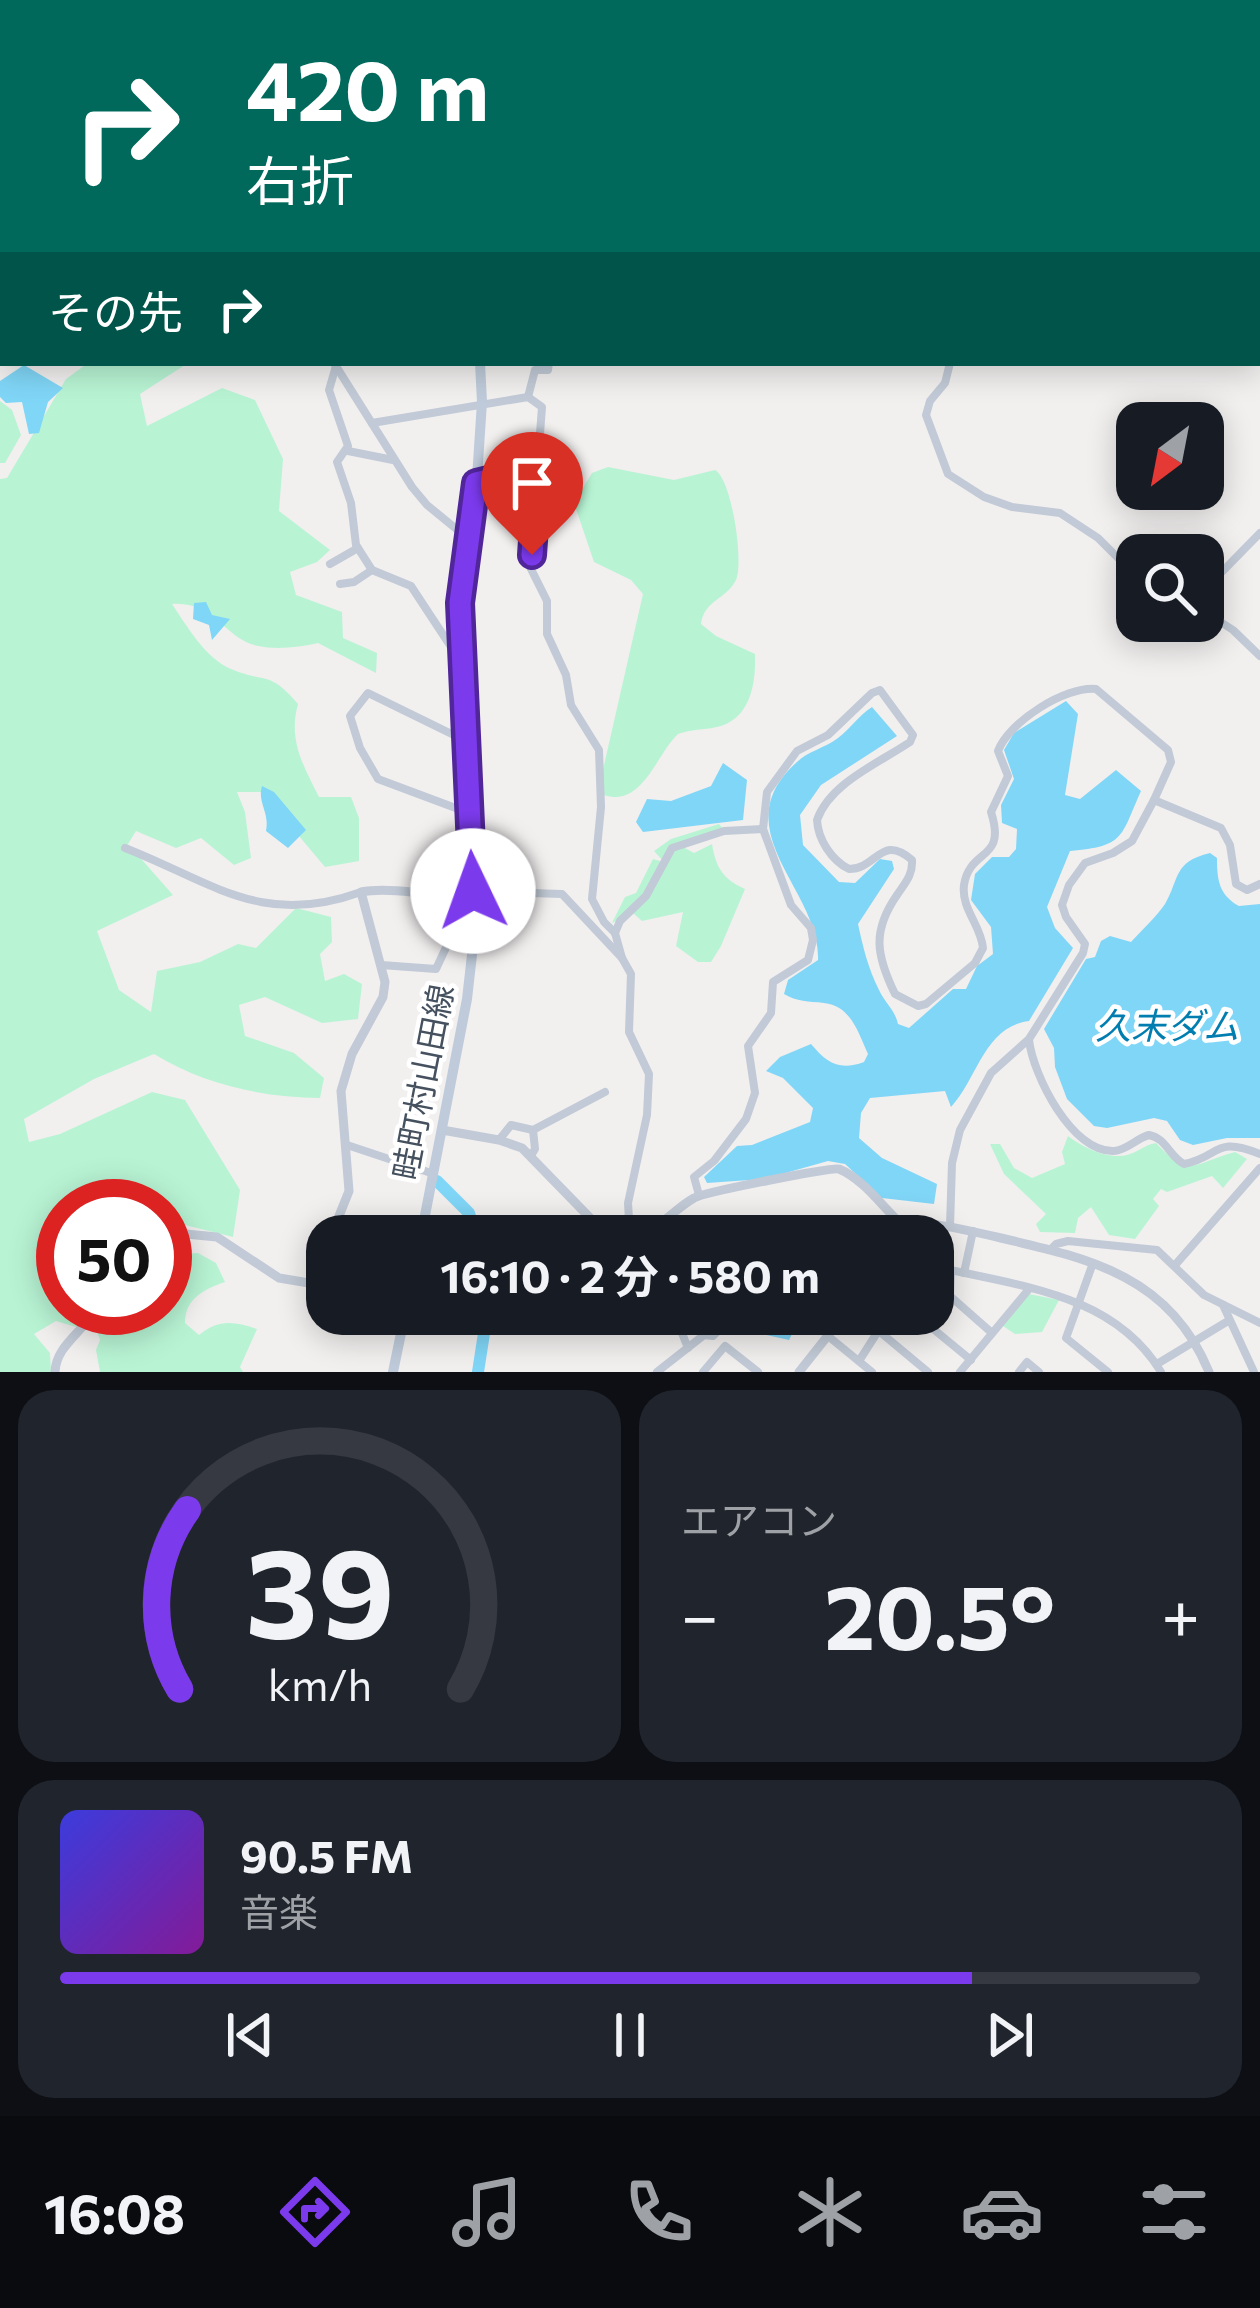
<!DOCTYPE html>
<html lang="ja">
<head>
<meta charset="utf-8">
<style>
	body { margin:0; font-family:Commissioner,"Noto Sans JP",sans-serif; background:#20242c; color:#f1f3f6; height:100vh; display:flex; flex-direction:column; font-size:45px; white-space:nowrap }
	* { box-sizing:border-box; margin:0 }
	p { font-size:39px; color:#9ea1a6 }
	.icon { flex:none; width:66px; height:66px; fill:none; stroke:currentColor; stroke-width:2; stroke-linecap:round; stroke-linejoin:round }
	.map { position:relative; height:1372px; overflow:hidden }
	.details { display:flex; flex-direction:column; gap:18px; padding:18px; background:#0d0f14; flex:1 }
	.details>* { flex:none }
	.guide { position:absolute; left:0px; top:0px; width:1260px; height:366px; box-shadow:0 6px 30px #0003; background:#00695c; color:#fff; overflow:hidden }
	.needle { width:78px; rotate:212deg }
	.buttons { position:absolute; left:1116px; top:402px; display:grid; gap:24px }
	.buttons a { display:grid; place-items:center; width:108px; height:108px; border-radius:24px; background:#171b24; box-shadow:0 6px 30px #0003; font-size:60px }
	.speed { position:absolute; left:36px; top:1179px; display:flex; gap:24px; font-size:60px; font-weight:700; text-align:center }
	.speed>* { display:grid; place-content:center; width:156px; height:156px; border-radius:50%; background:#171b24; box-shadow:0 6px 30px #0003; line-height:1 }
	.speed .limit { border:18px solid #d22; background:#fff; color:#111 }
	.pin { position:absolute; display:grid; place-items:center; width:102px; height:102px; color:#fff; margin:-123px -51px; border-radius:50% 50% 50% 0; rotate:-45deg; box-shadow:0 0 12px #0007 }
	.pin .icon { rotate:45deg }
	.me { position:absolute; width:132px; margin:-66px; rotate:357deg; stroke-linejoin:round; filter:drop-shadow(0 0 9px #0008) }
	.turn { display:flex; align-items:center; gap:42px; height:252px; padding:0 48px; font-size:54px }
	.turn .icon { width:156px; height:156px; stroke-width:2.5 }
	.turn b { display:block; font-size:84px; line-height:102px }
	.then { display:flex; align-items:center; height:114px; padding:0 48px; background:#0003; gap:24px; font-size:45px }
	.big { font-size:90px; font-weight:700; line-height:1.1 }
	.details .card { flex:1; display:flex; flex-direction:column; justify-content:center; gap:18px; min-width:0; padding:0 42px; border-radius:36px; background:#20242c }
	.details .dial { align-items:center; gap:0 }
	.dial svg { height:312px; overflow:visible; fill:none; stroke:#363941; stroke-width:7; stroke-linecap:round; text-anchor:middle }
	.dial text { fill:#f1f3f6; stroke:none }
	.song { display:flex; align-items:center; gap:36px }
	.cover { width:144px; height:144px; border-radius:18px; background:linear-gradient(135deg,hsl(240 70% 55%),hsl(290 70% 35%)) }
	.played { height:12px; border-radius:6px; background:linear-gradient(90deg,#7c3aed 80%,#363941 80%) }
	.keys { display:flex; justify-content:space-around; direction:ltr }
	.heat { display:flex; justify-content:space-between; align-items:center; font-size:66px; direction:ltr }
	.details .tiles { flex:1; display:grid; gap:18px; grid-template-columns:1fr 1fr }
	.card:last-child { grid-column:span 2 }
	.trip { position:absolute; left:306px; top:1215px; width:648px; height:120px; border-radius:36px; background:#171b24; box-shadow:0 6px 30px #0003; font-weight:700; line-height:120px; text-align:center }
	.menu { display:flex; height:192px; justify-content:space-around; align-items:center; background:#090b0e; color:#9ea1a6 }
	.menu .icon { width:84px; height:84px }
	.menu .on { color:#7c3aed }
	.menu b { font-size:54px; color:#f1f3f6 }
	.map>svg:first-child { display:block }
	.green { fill:#b8f4d4 }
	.water { fill:#80d6f7 }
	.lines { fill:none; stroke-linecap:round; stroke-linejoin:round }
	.river { stroke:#80d6f7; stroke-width:12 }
	.minor { stroke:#c1cad6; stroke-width:8 }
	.tertiary { stroke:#c1cad6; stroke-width:9 }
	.secondary { stroke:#bfcbda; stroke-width:10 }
	.route-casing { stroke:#51269a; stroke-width:30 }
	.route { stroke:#7c3aed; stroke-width:21 }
	.labels { text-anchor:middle; stroke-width:9; stroke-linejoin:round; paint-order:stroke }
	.street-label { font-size:33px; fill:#45515f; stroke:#fff }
	.water-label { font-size:36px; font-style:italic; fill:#017eaf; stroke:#fff }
</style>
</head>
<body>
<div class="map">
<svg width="1260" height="1372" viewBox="0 0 1260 1372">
	<rect width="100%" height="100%" fill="#f2efef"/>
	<g class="green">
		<path d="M88,363H188L140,394L147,426L222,388L255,400L283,459L279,511L330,550L317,562L290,572L296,595L342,612L343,638L377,653L376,673L318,643C301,647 276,650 258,646C224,639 215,601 172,604C187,626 205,658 231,669C267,684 269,670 298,704C288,740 303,765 319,797H351L359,818V861L325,867L262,792H237L245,812L251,858L234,865L201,838L176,848L136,831L128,844L173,895L97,931L119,990L151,1012L157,971L200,962L238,944L256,948L296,908L331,917L332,942L320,954L325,981L344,974L362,984L358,1019L322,1023L265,997L239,1005L245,1036L294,1053L324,1078L320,1098C261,1097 205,1085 154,1054L94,1079L24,1119L29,1142L60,1134L152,1092L185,1100L240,1190L233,1237L165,1220V1206H152L142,1192L125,1198L121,1206H63V1308H94L76,1327L56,1321L34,1334L50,1353L51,1372H0V479L7,478L66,379Z"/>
		<path d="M0,401L12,410L21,435L5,463H0Z"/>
		<path d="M608,467L674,480L715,470C732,479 744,563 736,580C727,599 704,600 701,624L716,636L755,654C756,683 751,719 717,727C704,730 691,729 678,734C656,755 642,808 604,795L602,774L643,594L631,580L594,562L574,503L592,473Z"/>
		<path d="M719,824L725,831L683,847L694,853L712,844C716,868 723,879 745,889L721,946L711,962H698L676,946L683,912L642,921L633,913L612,923L625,897L636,893L653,859L664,862L654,851L671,839Z"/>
		<path d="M1068,1136C1082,1147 1108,1160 1127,1155C1138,1152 1144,1145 1156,1143C1191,1180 1193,1163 1235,1152L1247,1159L1223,1188L1212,1176L1167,1192L1161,1189L1153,1199L1159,1206L1135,1239L1109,1235L1091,1207L1078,1218L1075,1233L1040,1232L1036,1224L1046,1214L1004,1174L990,1144H1000L1014,1168L1032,1178L1065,1164L1062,1152Z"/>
		<path d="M198,1253L216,1263L225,1282C205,1289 185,1298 185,1323L199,1335C218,1319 234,1321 257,1329L240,1367L243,1372H100L96,1350L100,1340L96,1329L100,1316L111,1317L119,1308H165V1255Z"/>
		<path d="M1029,1294L1059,1300L1042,1332L1015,1334L1003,1326Z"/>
	</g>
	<g class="water">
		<path d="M24,365L63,388L48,402L39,433L29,434L22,402L6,403L0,397V381Z"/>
		<path d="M206,602L212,615L230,619L212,640L209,625L193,619L194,603Z"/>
		<path d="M1066,701L1078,714L1065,795L1080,799L1116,770L1141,791C1120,838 1125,846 1070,851L1047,907L1055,928L1073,948L1029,1021C984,1027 978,1078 951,1107L945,1091L870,1098L861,1113L859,1138L882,1158L937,1184L934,1204L882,1198L845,1164L828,1161L764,1179L707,1183L704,1177L737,1146L752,1145L810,1122L813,1108L783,1078L766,1071L780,1057L811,1044C827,1063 839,1071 864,1062L868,1054C858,1032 851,1006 824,1003C808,1001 797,1002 784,994L788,980L818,960C821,890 721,830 797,762C808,751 825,748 838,738C851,728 858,716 872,707L897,736L821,785L800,815L803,845L839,882L855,883L880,859L892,861L894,869L858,924C863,947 868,968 879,990C885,1003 895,1010 898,1024L909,1028L953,989H966L977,966L993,954L991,927L971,900L975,874L992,857H1009L1016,849L1017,829L1002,823L1001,805L1014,779L1004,750L1014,733Z"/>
		<path d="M723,763L747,780L743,820L643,832L636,822L647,799L671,801L711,786Z"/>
		<path d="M262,786L274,792L306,830L288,848L266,831C270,813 257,802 262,786Z"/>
		<path d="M1210,853L1217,858C1217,880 1219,895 1239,906L1260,904V1138H1227L1193,1145L1180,1140L1167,1121L1154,1118L1107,1128L1094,1126L1067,1099L1055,1067L1054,1048L1044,1029L1086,959L1095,957L1101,941L1110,936L1131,942C1141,931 1158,915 1165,904C1180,878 1173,862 1210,853Z"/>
		<path d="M729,1314H798L799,1320L789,1340L735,1328Z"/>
	</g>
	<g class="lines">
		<g class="river">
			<path d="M405,0L410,3"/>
			<path d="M1257,211L1260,210"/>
			<path d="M437,1181L469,1213L476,1236"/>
			<path d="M478,1372L487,1314"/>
		</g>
		<g class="minor">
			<path d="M1211,0L1212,3"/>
			<path d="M1257,101L1260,103"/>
			<path d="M1257,222L1260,221"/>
			<path d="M1257,311L1260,313"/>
			<path d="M1257,341L1260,340"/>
			<path d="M334,363L412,487L427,505L466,537"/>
			<path d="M950,363L945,383L930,401L926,415L948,474L984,497L1012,507L1060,513L1098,538L1137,577"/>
			<path d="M336,366L329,390L348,446L337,462L351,503L356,545L372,570L411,586L461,662"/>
			<path d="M528,397L535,370H548L549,363"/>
			<path d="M372,423L528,397L542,407L530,567L547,601V634L566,675L571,705L599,750L601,807L592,899L604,922L615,933L622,958"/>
			<path d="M348,451L393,460"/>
			<path d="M477,483L538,468"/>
			<path d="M330,564L358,548"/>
			<path d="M340,584L354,582L372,570"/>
			<path d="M1205,612L1214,580L1260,533"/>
			<path d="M1205,612L1233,630L1260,656"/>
			<path d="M466,741L368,693L350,716L360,748L378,779L469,813"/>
			<path d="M125,848C212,882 262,928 361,892"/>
			<path d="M473,891L562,894L622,958L631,974L629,1032L649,1074L647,1115L628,1203L630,1236"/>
			<path d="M615,933L620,921L646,896L672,848L724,831L763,829"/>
			<path d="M381,965L436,969L456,926L473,913"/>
			<path d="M1029,1040C1033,1075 1072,1153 1114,1151C1127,1150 1137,1138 1149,1135C1166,1138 1169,1156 1184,1164C1221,1157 1213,1135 1260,1154"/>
			<path d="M533,1130L605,1092"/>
			<path d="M499,1140L511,1125L533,1130L535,1149L532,1154"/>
			<path d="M347,1145L434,1174"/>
			<path d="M699,1195L694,1177L714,1161L746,1119L755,1093L748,1046L771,1013L773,982L808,960L813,940L811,928L791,905L763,829L767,792L797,751L828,735L872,693L880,690L913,735L910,742C879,763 830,783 817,820C818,839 831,860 849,869C877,869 881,833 912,860C913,875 905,883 897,895C872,931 876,955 895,994L918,1006L926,1004L975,963L983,948C981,925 961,909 964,885C970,847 1007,862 991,812L1008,776L998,751C1009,722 1065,686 1096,689L1168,750L1171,762L1154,800"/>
			<path d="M950,1226L952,1163L960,1130L991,1073L1029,1039L1083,953L1085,944L1066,917L1062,905L1069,885L1085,863L1113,853L1132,841L1154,800L1221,828L1230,845L1236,884L1247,890L1260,884"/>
			<path d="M817,1236L847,1229"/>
			<path d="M1051,1249L1056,1244L1068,1241L1157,1250L1204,1295L1260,1323"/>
			<path d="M1093,1263L1066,1338L1108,1372"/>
			<path d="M1176,1264L1260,1168"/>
			<path d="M933,1266C1016,1286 1113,1292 1161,1372"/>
			<path d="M951,1271L950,1296L992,1333"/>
			<path d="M964,1273L973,1231"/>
			<path d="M1223,1305L1254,1372"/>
			<path d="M915,1314L971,1360"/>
			<path d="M675,1316L688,1348"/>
			<path d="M880,1332L928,1372"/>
			<path d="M828,1336L872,1372"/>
			<path d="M859,1361L889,1314"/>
			<path d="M1157,1364L1228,1321"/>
			<path d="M657,1372L704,1335L713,1336L720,1329V1314"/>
			<path d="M703,1372L725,1346L758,1372"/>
			<path d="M960,1372L1029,1289"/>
			<path d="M1019,1372L1027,1362L1039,1372"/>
		</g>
		<g class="tertiary">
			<path d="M487,0V3"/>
			<path d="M442,1130L499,1140L522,1148L596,1224L609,1232L630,1236"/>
			<path d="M165,1232L217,1237L279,1278L327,1286"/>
			<path d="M331,1236L349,1191L341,1091L352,1054L383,997L385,982L361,892C391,886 440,897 473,899"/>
			<path d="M631,1236C658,1233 671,1211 694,1198C704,1192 832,1167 839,1169C861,1178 879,1202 895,1218"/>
			<path d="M849,1236L847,1229L854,1223C906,1216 950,1226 1001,1238C1092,1259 1170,1277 1209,1372"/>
			<path d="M324,1285L327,1256"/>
			<path d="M55,1372C56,1345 84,1332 96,1308"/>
			<path d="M799,1372L845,1314"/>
		</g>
		<g class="secondary">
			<path d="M1257,199L1260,198"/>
			<path d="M0,215L3,217"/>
			<path d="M421,1236L467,999L474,937L460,603L477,478L482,402L480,363"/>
			<path d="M393,1372L405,1314"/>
		</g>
	</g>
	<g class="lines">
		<g class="route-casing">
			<path id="route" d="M473,891L460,603L476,483L538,468L532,555"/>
		</g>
		<use href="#route" class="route"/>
	</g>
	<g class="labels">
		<g class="street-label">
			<text transform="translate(423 1082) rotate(-79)" y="12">畦町村山田線</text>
		</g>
		<g class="water-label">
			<text x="1167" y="1039">久末ダム</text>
		</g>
	</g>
</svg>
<div class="buttons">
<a><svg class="needle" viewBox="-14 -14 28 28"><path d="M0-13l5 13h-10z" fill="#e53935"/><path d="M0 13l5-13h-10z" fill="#9ea1a6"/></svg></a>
<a><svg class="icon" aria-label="search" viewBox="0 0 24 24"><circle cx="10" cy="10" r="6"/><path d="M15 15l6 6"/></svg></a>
</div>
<div class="speed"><div class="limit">50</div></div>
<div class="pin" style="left:532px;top:555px;background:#d93025"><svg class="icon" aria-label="arrive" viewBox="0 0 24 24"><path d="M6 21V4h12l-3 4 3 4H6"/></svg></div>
<svg class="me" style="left:473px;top:891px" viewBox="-20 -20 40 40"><circle r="19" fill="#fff"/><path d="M0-13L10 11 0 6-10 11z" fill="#7c3aed"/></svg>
<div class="trip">16:10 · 2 分 · 580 m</div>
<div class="guide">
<div class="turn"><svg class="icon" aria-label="right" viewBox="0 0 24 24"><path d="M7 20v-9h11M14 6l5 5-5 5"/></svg><div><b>420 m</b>右折</div></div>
<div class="then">その先<svg class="icon" aria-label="right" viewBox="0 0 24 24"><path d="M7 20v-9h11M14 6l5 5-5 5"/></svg></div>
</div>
</div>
<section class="details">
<div class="tiles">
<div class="card dial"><svg viewBox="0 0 100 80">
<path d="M14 69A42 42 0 1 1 86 69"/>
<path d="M14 69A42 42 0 0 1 16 23" stroke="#7c3aed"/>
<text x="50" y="56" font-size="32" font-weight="700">39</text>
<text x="50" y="72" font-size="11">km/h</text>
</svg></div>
<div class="card"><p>エアコン</p>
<div class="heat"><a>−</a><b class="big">20.5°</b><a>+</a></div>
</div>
<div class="card">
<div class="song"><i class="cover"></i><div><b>90.5 FM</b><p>音楽</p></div></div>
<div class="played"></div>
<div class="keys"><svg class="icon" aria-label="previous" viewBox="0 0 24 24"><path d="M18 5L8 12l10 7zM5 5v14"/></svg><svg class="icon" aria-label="pause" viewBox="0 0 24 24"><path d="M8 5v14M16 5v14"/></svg><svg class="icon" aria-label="next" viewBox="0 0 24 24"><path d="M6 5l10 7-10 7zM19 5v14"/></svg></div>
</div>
</div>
</section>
<nav class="menu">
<b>16:08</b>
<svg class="icon on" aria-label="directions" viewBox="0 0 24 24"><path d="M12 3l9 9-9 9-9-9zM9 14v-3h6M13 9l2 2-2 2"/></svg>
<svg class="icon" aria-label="music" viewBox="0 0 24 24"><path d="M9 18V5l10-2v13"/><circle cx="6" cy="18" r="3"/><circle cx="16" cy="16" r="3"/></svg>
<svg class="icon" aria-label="phone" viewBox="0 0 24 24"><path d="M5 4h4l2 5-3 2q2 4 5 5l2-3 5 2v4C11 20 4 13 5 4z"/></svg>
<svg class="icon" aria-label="climate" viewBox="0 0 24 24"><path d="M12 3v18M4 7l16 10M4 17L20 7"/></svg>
<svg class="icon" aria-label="car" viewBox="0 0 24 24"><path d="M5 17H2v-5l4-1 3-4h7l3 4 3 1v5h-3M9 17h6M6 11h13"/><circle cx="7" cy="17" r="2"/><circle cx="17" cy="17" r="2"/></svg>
<svg class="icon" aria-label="filters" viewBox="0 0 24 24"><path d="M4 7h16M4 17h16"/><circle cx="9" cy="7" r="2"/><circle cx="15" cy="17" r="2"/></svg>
</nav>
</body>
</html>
